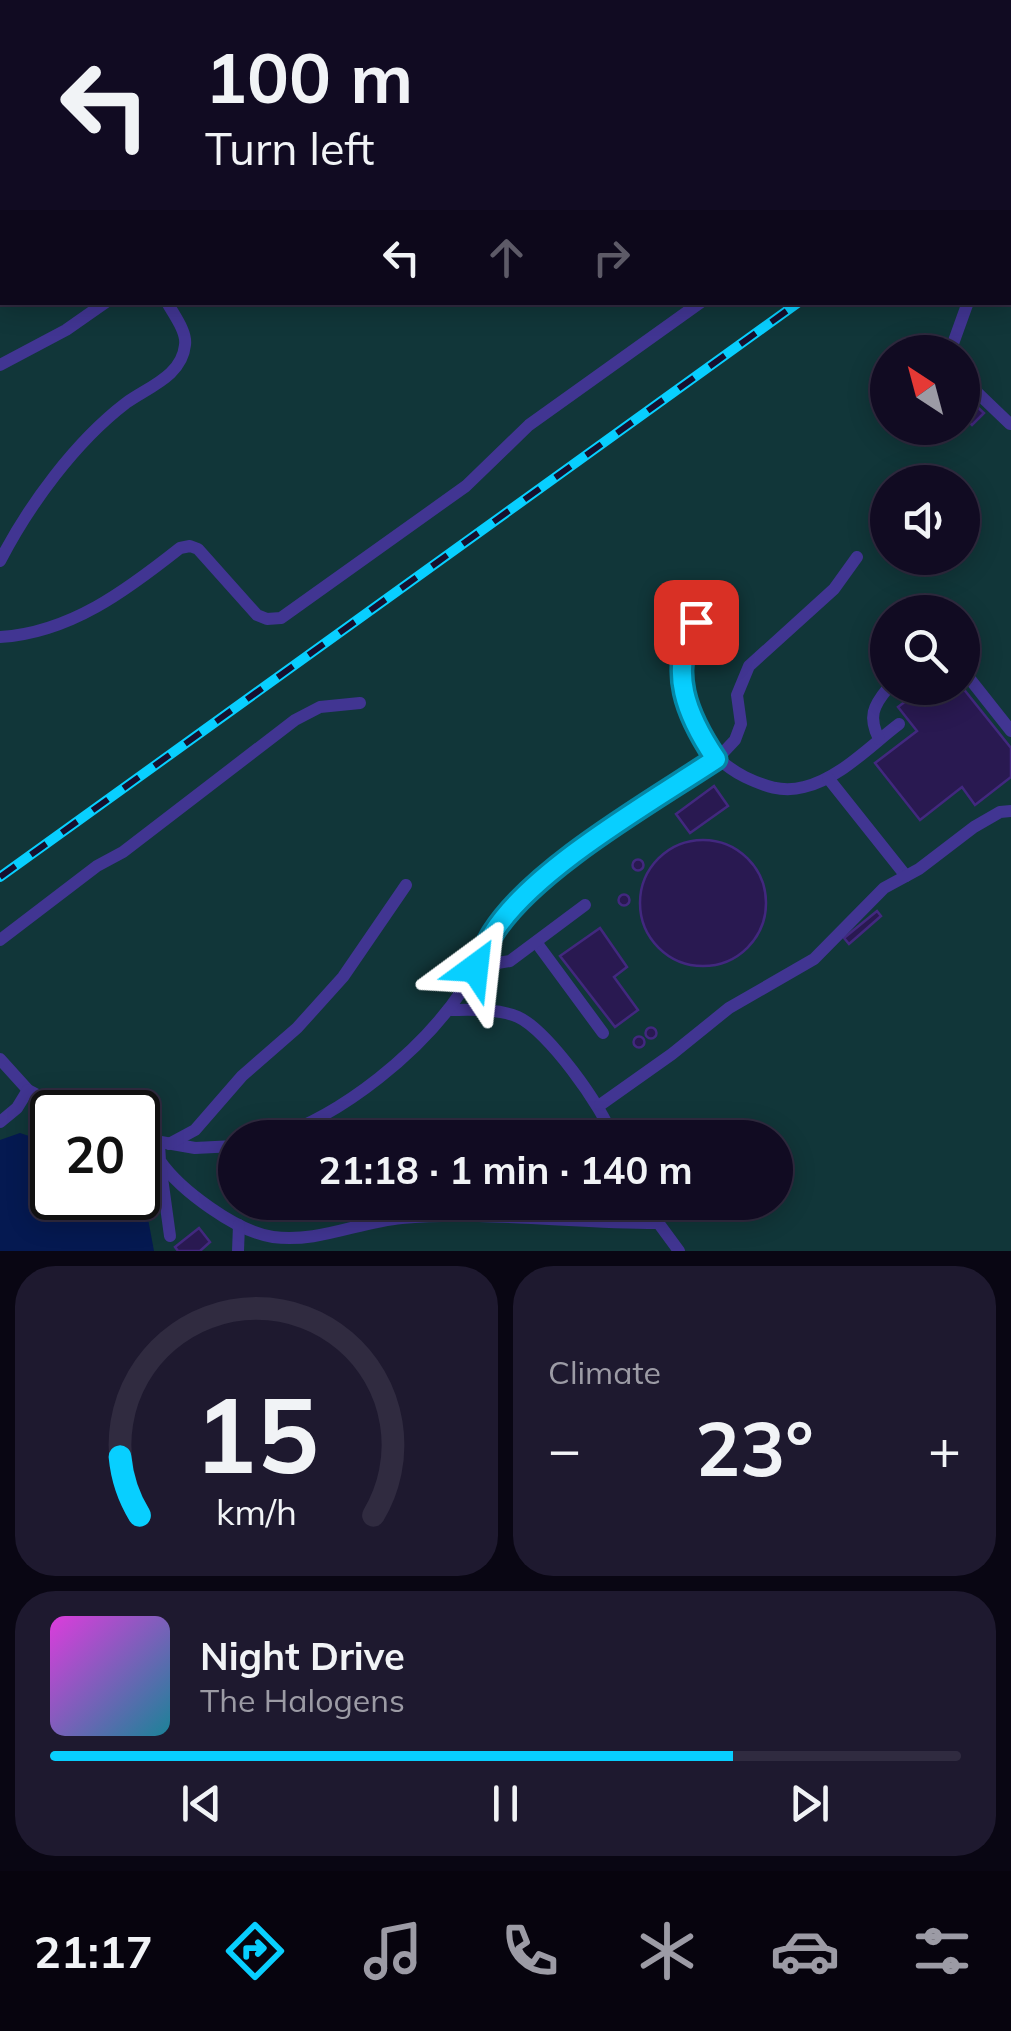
<!DOCTYPE html>
<html lang="en">
<head>
<meta charset="utf-8">
<style>
	body { margin:0; font-family:Mulish,sans-serif; background:#1e192f; color:#f1f3f6; height:100vh; display:flex; flex-direction:column; font-size:38px; white-space:nowrap }
	* { box-sizing:border-box; margin:0 }
	p { font-size:32px; color:#9c9ba5 }
	.icon { flex:none; width:55px; height:55px; fill:none; stroke:currentColor; stroke-width:2; stroke-linecap:round; stroke-linejoin:round }
	.map { position:relative; height:1251px; overflow:hidden }
	.sheet { display:flex; flex-direction:column; gap:15px; padding:15px; background:#090613; flex:1 }
	.sheet>* { flex:none }
	.banner { position:absolute; left:0px; top:0px; width:1012px; height:305px; box-shadow:0 5px 25px #0003,0 0 0 2px #302b40; background:#110b22; color:#f1f3f6; overflow:hidden }
	.needle { width:65px; rotate:324deg }
	.fabs { position:absolute; left:870px; top:335px; display:grid; gap:20px }
	.fabs a { display:grid; place-items:center; width:110px; height:110px; border-radius:50%; background:#110b22; box-shadow:0 5px 25px #0003,0 0 0 2px #302b40; font-size:50px }
	.speed { position:absolute; left:30px; top:1090px; display:flex; gap:20px; font-size:50px; font-weight:700; text-align:center }
	.speed>* { display:grid; place-content:center; width:130px; height:130px; border-radius:50%; background:#110b22; box-shadow:0 5px 25px #0003,0 0 0 2px #302b40; line-height:1 }
	.speed .limit { border:5px solid #111; border-radius:15px; background:#fff; color:#111 }
	.pin { position:absolute; display:grid; place-items:center; width:85px; height:85px; color:#fff; margin:-42px; border-radius:20px; box-shadow:0 5px 15px #0006 }
	.me { position:absolute; width:110px; margin:-55px; rotate:30deg; stroke-linejoin:round; filter:drop-shadow(0 0 8px #0008) }
	.turn { display:flex; align-items:center; gap:35px; height:210px; padding:0 40px; font-size:45px }
	.turn .icon { width:130px; height:130px; stroke-width:2.5 }
	.turn b { display:block; font-size:70px; line-height:85px }
	.lanes { display:flex; align-items:center; height:95px; padding:0 40px; background:#0003; justify-content:center; gap:50px; direction:ltr }
	.lanes .off { opacity:.35 }
	.big { font-size:75px; font-weight:700; line-height:1.1 }
	.sheet .card { flex:1; display:flex; flex-direction:column; justify-content:center; gap:15px; min-width:0; padding:0 35px; border-radius:40px; background:#1e192f }
	.sheet .dial { align-items:center; gap:0 }
	.dial svg { height:260px; overflow:visible; fill:none; stroke:#302b40; stroke-width:7; stroke-linecap:round; text-anchor:middle }
	.dial text { fill:#f1f3f6; stroke:none }
	.song { display:flex; align-items:center; gap:30px }
	.cover { width:120px; height:120px; border-radius:15px; background:linear-gradient(135deg,hsl(300 70% 55%),hsl(190 70% 35%)) }
	.played { height:10px; border-radius:5px; background:linear-gradient(90deg,#08cfff 75%,#302b40 75%) }
	.keys { display:flex; justify-content:space-around; direction:ltr }
	.heat { display:flex; justify-content:space-between; align-items:center; font-size:55px; direction:ltr }
	.sheet .tiles { flex:1; display:grid; gap:15px; grid-template-columns:1fr 1fr }
	.card:last-child { grid-column:span 2 }
	.trip { position:absolute; left:218px; top:1120px; width:575px; height:100px; border-radius:50px; background:#110b22; box-shadow:0 5px 25px #0003,0 0 0 2px #302b40; font-weight:700; line-height:100px; text-align:center }
	.tab-bar { display:flex; height:160px; justify-content:space-around; align-items:center; background:#07040e; color:#9c9ba5 }
	.tab-bar .icon { width:70px; height:70px }
	.tab-bar .active { color:#08cfff }
	.tab-bar b { font-size:45px; color:#f1f3f6 }
	.map>svg:first-child { display:block }
	.green { fill:#113639; fill-rule:evenodd }
	.water { fill:#051951 }
	.building { fill:#291951; stroke:#42287f; stroke-width:2.5 }
	.lines { fill:none; stroke-linecap:round; stroke-linejoin:round }
	.lane { stroke:#413592; stroke-width:12 }
	.secondary { stroke:#8373ff; stroke-width:25 }
	.rail-casing { stroke:#08cfff; stroke-width:10 }
	.rail { stroke:#170f2e; stroke-width:6; stroke-dasharray:19; stroke-linecap:butt }
	.route-casing { stroke:#0587a6; stroke-width:25 }
	.route { stroke:#08cfff; stroke-width:18 }
</style>
</head>
<body>
<div class="map">
<svg width="1011" height="1251" viewBox="0 0 1011 1251">
	<rect width="100%" height="100%" fill="#170f2e"/>
	<path class="green" d="M112,0H1011V1251H0V80L2,78V302H1010V2H108ZM888,352H962V428H888ZM888,482H962V558H888ZM888,612H962V688H888ZM52,1112H138V1198H52ZM235,1138H775V1202H235Z"/>
	<path class="water" d="M20,1133L50,1143L52,1148V1198H138V1192L146,1208L154,1251H0V1140Z"/>
	<g class="building">
		<path d="M974,404L984,413L972,425L962,415Z"/>
		<path d="M962,687L1011,748V777L975,805L962,787L920,820L875,763L917,731L898,707L923,688Z"/>
		<path d="M714,786L728,806L690,833L676,814Z"/>
		<circle cx="703" cy="903" r="63"/>
		<circle cx="638" cy="865" r="5.5"/>
		<circle cx="624" cy="900" r="5.5"/>
		<path d="M877,911L881,916L849,944L844,938Z"/>
		<path d="M600,928L627,967L614,977L638,1010L615,1027L560,956Z"/>
		<circle cx="651" cy="1033" r="5.5"/>
		<circle cx="639" cy="1042" r="5.5"/>
		<path d="M199,1228L210,1242L200,1251H178L175,1247Z"/>
	</g>
	<g class="lines">
		<g class="lane">
			<path d="M1010,77L1011,75"/>
			<path d="M1010,256L1011,255"/>
			<path d="M950,352L968,302"/>
			<path d="M0,365L66,330L106,302"/>
			<path d="M962,378L1010,424"/>
			<path d="M0,561C29,505 75,442 126,403C148,387 182,376 185,345C187,331 173,314 167,302"/>
			<path d="M696,621C663,676 689,749 745,777C764,786 782,793 804,787C839,779 870,746 899,724"/>
			<path d="M0,637C70,633 127,590 180,548L190,546L198,549L257,615L267,619L281,618L466,486L529,425L701,302"/>
			<path d="M962,669L1011,731"/>
			<path d="M879,739C868,717 873,706 888,688"/>
			<path d="M828,778L906,876"/>
			<path d="M0,940L97,866L123,852L295,720L320,707L360,703"/>
			<path d="M536,942L603,1033"/>
			<path d="M475,967L510,961L585,905"/>
			<path d="M448,1010C470,1010 497,1008 518,1017C547,1030 603,1107 613,1138"/>
			<path d="M0,1059L28,1090L70,1112"/>
			<path d="M600,1105L672,1054L729,1008L814,959L884,888L919,869L974,827L1000,812L1011,811"/>
			<path d="M0,1122L17,1108L28,1090"/>
			<path d="M138,1138L195,1148L235,1146"/>
			<path d="M272,1138C343,1115 422,1051 463,989C483,959 495,926 521,900C579,843 653,803 719,757L735,740L741,724L737,695L749,666L834,589L857,557"/>
			<path d="M159,1143L160,1161C180,1190 237,1232 273,1237C318,1243 358,1222 402,1218C482,1211 574,1223 656,1223"/>
			<path d="M169,1144L195,1130L242,1076L297,1028L343,977L406,885"/>
			<path d="M160,1163L170,1236"/>
			<path d="M643,1202L679,1251"/>
			<path d="M238,1251L239,1225"/>
		</g>
		<g class="secondary">
			<path d="M55,2L58,0"/>
			<path d="M0,42L2,40"/>
		</g>
		<g class="rail-casing">
			<g id="rail">
				<path d="M1010,134H1011"/>
				<path d="M1010,151L1011,150"/>
				<path d="M0,877L799,302"/>
			</g>
		</g>
		<use href="#rail" class="rail"/>
	</g>
	<g class="lines">
		<g class="route-casing">
			<path id="route" d="M475,968C482,956 486,944 493,933C533,869 651,802 716,759C687,716 667,670 696,622"/>
		</g>
		<use href="#route" class="route"/>
	</g>
</svg>
<div class="fabs">
<a><svg class="needle" viewBox="-14 -14 28 28"><path d="M0-13l5 13h-10z" fill="#e53935"/><path d="M0 13l5-13h-10z" fill="#9c9ba5"/></svg></a>
<a><svg class="icon" aria-label="sound" viewBox="0 0 24 24"><path d="M4 9h4l5-4v14l-5-4H4zM17 9q2 3 0 6"/></svg></a>
<a><svg class="icon" aria-label="search" viewBox="0 0 24 24"><circle cx="10" cy="10" r="6"/><path d="M15 15l6 6"/></svg></a>
</div>
<div class="speed"><div class="limit">20</div></div>
<div class="pin" style="left:696px;top:622px;background:#d93025"><svg class="icon" aria-label="arrive" viewBox="0 0 24 24"><path d="M6 21V4h12l-3 4 3 4H6"/></svg></div>
<svg class="me" style="left:475px;top:968px" viewBox="-20 -20 40 40"><path d="M0-17L14 15 0 8-14 15z" fill="#08cfff" stroke="#fff" stroke-width="4"/></svg>
<div class="trip">21:18 · 1 min · 140 m</div>
<div class="banner">
<div class="turn"><svg class="icon" aria-label="left" viewBox="0 0 24 24"><path d="M17 20v-9H6M10 6l-5 5 5 5"/></svg><div><b>100 m</b>Turn left</div></div>
<div class="lanes"><svg class="icon" aria-label="left" viewBox="0 0 24 24"><path d="M17 20v-9H6M10 6l-5 5 5 5"/></svg><svg class="icon off" aria-label="ahead" viewBox="0 0 24 24"><path d="M12 20V5M6 11l6-6 6 6"/></svg><svg class="icon off" aria-label="right" viewBox="0 0 24 24"><path d="M7 20v-9h11M14 6l5 5-5 5"/></svg></div>
</div>
</div>
<section class="sheet">
<div class="tiles">
<div class="card dial"><svg viewBox="0 0 100 80">
<path d="M14 69A42 42 0 1 1 86 69"/>
<path d="M14 69A42 42 0 0 1 8 51" stroke="#08cfff"/>
<text x="50" y="56" font-size="32" font-weight="700">15</text>
<text x="50" y="72" font-size="11">km/h</text>
</svg></div>
<div class="card"><p>Climate</p>
<div class="heat"><a>−</a><b class="big">23°</b><a>+</a></div>
</div>
<div class="card">
<div class="song"><i class="cover"></i><div><b>Night Drive</b><p>The Halogens</p></div></div>
<div class="played"></div>
<div class="keys"><svg class="icon" aria-label="previous" viewBox="0 0 24 24"><path d="M18 5L8 12l10 7zM5 5v14"/></svg><svg class="icon" aria-label="pause" viewBox="0 0 24 24"><path d="M8 5v14M16 5v14"/></svg><svg class="icon" aria-label="next" viewBox="0 0 24 24"><path d="M6 5l10 7-10 7zM19 5v14"/></svg></div>
</div>
</div>
</section>
<nav class="tab-bar">
<b>21:17</b>
<svg class="icon active" aria-label="directions" viewBox="0 0 24 24"><path d="M12 3l9 9-9 9-9-9zM9 14v-3h6M13 9l2 2-2 2"/></svg>
<svg class="icon" aria-label="music" viewBox="0 0 24 24"><path d="M9 18V5l10-2v13"/><circle cx="6" cy="18" r="3"/><circle cx="16" cy="16" r="3"/></svg>
<svg class="icon" aria-label="phone" viewBox="0 0 24 24"><path d="M5 4h4l2 5-3 2q2 4 5 5l2-3 5 2v4C11 20 4 13 5 4z"/></svg>
<svg class="icon" aria-label="climate" viewBox="0 0 24 24"><path d="M12 3v18M4 7l16 10M4 17L20 7"/></svg>
<svg class="icon" aria-label="car" viewBox="0 0 24 24"><path d="M5 17H2v-5l4-1 3-4h7l3 4 3 1v5h-3M9 17h6M6 11h13"/><circle cx="7" cy="17" r="2"/><circle cx="17" cy="17" r="2"/></svg>
<svg class="icon" aria-label="filters" viewBox="0 0 24 24"><path d="M4 7h16M4 17h16"/><circle cx="9" cy="7" r="2"/><circle cx="15" cy="17" r="2"/></svg>
</nav>
</body>
</html>
